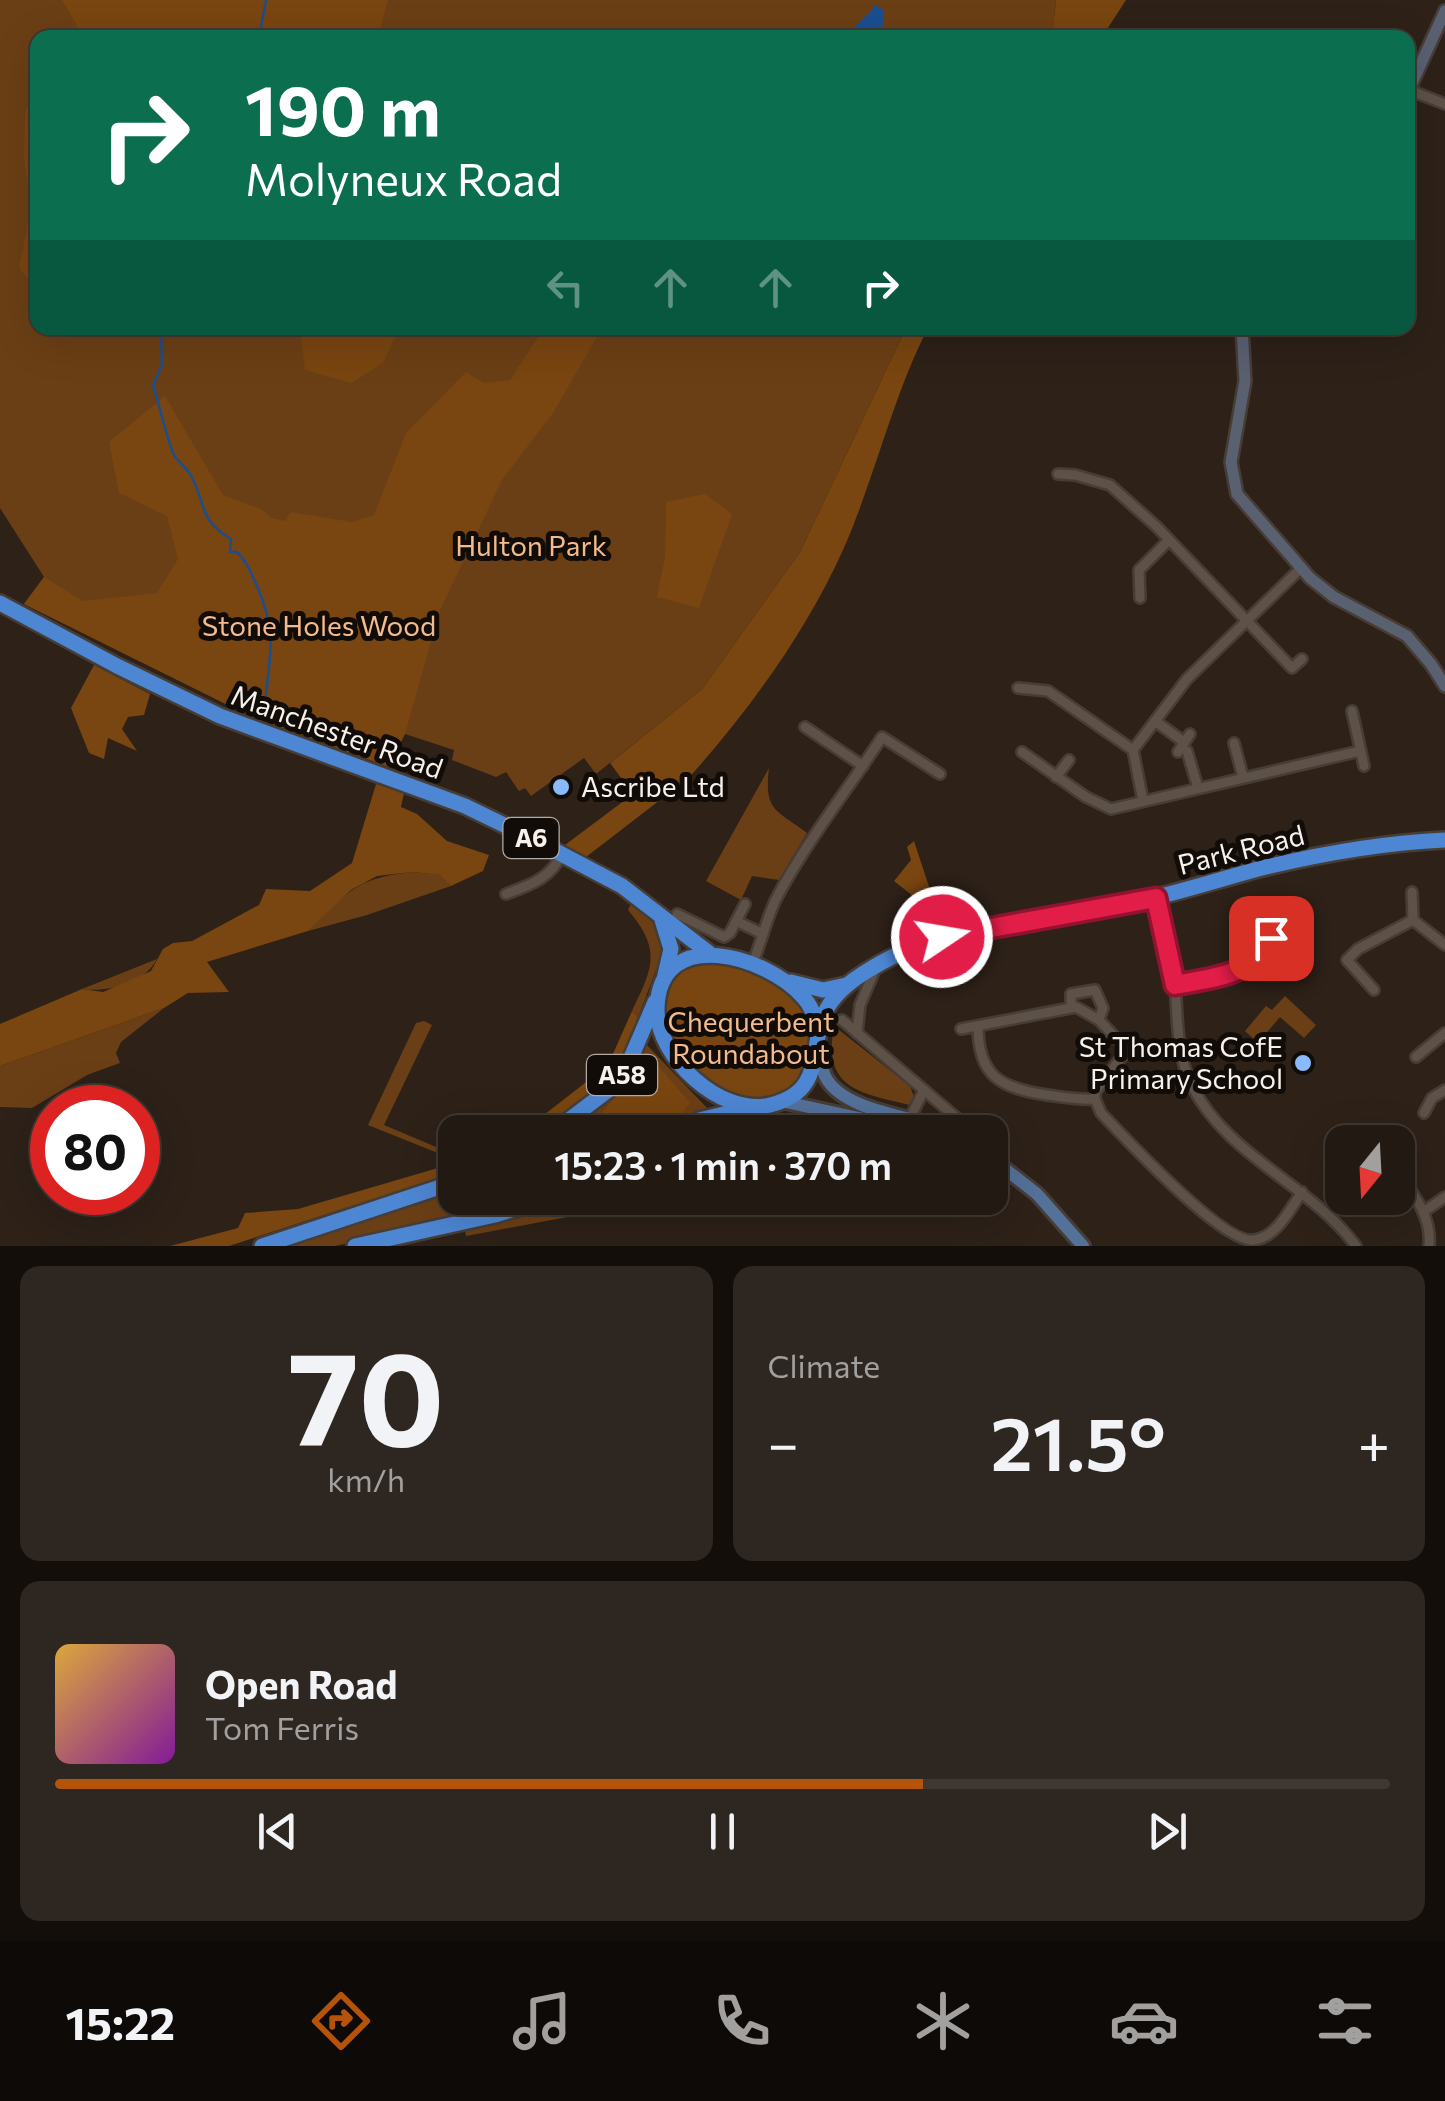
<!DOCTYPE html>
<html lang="en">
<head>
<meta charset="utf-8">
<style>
	body { margin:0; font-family:Commissioner,sans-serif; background:#2e2620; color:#f1f3f6; height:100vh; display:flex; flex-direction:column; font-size:38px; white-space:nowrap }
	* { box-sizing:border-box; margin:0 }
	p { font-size:32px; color:#a2a09f }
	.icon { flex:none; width:55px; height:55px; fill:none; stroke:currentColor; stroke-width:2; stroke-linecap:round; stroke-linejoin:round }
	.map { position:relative; height:1246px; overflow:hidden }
	.drawer { display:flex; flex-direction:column; gap:20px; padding:20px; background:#130e0a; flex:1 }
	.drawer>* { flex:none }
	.hud { position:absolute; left:30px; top:30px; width:1385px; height:305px; border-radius:20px; box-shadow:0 10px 40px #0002,0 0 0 2px #3f3832; background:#0b6e4f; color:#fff; overflow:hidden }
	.needle { width:65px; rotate:198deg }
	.tools { position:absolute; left:1325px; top:1125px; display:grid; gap:20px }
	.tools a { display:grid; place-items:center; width:90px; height:90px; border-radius:20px; background:#221912; box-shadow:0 10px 40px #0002,0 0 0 2px #3f3832; font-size:50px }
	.speed { position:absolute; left:30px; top:1085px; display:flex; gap:20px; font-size:50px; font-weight:700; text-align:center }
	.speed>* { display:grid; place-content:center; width:130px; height:130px; border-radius:50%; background:#221912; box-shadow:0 10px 40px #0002,0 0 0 2px #3f3832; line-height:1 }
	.speed .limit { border:15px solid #d22; background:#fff; color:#111 }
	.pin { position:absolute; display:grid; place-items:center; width:85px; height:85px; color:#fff; margin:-42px; border-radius:20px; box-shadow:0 5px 15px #0006 }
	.me { position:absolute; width:110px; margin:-55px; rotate:78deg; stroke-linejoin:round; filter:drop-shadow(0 0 8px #0008) }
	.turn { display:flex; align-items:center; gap:35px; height:210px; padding:0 50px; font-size:45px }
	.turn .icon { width:130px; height:130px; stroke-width:2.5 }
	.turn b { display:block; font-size:70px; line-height:85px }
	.lanes { display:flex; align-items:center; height:95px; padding:0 50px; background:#0003; justify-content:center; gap:50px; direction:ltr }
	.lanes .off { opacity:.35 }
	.big { font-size:75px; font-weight:600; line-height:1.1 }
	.drawer .card { flex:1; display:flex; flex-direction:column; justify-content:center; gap:15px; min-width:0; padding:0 35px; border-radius:20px; background:#2e2620 }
	.drawer .dial { align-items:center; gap:0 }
	.dial b { font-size:130px; line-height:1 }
	.song { display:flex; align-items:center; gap:30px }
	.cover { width:120px; height:120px; border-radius:15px; background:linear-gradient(135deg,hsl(40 70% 55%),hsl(290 70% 35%)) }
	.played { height:10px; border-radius:5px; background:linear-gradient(90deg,#b45309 65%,#3f3832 65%) }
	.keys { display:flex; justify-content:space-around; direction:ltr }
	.heat { display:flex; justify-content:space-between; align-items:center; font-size:55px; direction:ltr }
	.drawer .tiles { flex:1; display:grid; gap:20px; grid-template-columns:1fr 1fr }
	.card:last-child { grid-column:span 2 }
	.trip { position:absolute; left:438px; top:1115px; width:570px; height:100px; border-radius:20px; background:#221912; box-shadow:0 10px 40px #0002,0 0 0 2px #3f3832; font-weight:600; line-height:100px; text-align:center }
	.tabs { display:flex; height:160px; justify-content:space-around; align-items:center; background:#0e0a07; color:#a2a09f }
	.tabs .icon { width:70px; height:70px }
	.tabs .selected { color:#b45309 }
	.tabs b { font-size:45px; color:#f1f3f6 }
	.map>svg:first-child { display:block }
	.green { fill:#6b3f15 }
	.forest { fill:#794510 }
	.water { fill:#1b4e8f }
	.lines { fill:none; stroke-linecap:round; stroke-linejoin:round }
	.stream { stroke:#1b4e8f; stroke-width:2.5 }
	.street-casing { stroke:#473d37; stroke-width:14 }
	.secondary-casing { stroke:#473d37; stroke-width:16 }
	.primary-casing { stroke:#473d37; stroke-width:18 }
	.highway-casing { stroke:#473d37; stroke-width:20 }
	.street { stroke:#5e5147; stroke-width:9 }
	.secondary { stroke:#596171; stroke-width:11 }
	.primary { stroke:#54719a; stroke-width:12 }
	.highway { stroke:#4d86d2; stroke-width:15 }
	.route-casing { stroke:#92132f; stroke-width:25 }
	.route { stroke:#e11d48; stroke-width:18 }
	.poi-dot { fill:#89bafc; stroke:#110c08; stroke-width:4 }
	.labels { text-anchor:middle; stroke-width:10; stroke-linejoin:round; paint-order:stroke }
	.shield { fill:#110c08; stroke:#b3aca6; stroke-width:2.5 }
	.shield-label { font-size:25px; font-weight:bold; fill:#f8f0ea }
	.park-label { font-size:28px; fill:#f3ba8b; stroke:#110c08 }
	.street-label { font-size:28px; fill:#f8f0ea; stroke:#110c08 }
	.poi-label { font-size:28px; fill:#f8f0ea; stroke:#110c08; text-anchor:start }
</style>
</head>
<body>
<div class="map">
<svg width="1445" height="1246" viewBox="0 0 1445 1246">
	<rect width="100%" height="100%" fill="#2d2118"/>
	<g class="green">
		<path d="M0,0H1056L1052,38H38V328H906L800,552L702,689L596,774L584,758L531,796L525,788L519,791L506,772L496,777L452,760L454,750L405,734L400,739L389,767L250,716L24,604L44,577L0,508Z"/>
		<path d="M769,768C764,811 775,809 807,833L779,880L752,876L741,900L706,881Z"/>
		<path d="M412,872L441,875L451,886L367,915L308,931C347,893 355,878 412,872Z"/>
		<path d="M632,901L654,924L664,950L638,1017L632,1011C653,968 662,950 628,910Z"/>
		<path d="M157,959C145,983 106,993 82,989Z"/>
		<path d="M1285,996L1316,1025L1304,1038L1280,1017L1258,1043L1245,1031L1266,1006L1272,1010Z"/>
		<path d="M164,1008L121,1042L116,1053L120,1063L87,1075L32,1108L0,1107V1066Z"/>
		<path d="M424,1021L432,1025L384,1125L455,1155V1160L368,1125L416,1023Z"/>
		<path d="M834,1026L910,1086L914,1097L910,1105C860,1093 822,1089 834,1026Z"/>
		<path d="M643,1041L710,1111C690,1118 672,1132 652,1132L681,1114L638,1081L618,1094L592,1122L585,1121L571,1132H560L573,1124Z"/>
		<path d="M455,1186V1198H461L469,1206L497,1198H534L489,1211L335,1246H277Z"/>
		<path d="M575,1198H614L578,1215L466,1236L465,1231L519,1218Z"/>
	</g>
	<g class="forest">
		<path d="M62,0H388L378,37L72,38L77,25Z"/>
		<path d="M1056,0H1126L1102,37H1052Z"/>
		<path d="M37,93V291L19,267L31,208L24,158L25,112Z"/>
		<path d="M300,328H397L398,331L383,363L351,383L305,370Z"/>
		<path d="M544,328H602L553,413L502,480L440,610L405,734L389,767L250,716L24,604L44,577L83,601L157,593L178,559L167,516L119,493L109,442L165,396L223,495L261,509L271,518L286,521L290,512L352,522L374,515L406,433L466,372L484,383L510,380Z"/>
		<path d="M906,328H928C892,398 875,478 843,550C801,643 737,726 668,801L664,797L586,857L565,845L633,794L610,763L702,689L800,552Z"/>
		<path d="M705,494L732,514L699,608L657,597L665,557L666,502Z"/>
		<path d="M94,665L150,694L144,715L128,717L122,729L137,751L108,738L104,759L89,753L71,708Z"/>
		<path d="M376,784L404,793L401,807L417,814L447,841L489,855L483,871L451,886L440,875L412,872L377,876L351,890L308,931L207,962L229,992L188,993L164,1008L0,1066V1024L82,989L103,992L151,971L163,949L173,943L192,941L259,905L266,889L310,891L352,863Z"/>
		<path d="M914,841L938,914L931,916L918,900L894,881L911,860L907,847Z"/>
		<path d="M697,962C709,963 724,961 735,964C772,975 819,1004 810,1047C806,1063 804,1077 790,1088C728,1138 606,1010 697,962Z"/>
		<path d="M632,1011L638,1017C632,1034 626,1054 615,1069C603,1087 544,1133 522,1132L608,1065Z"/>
		<path d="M646,1052L690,1103L681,1114L652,1132H571L585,1120L592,1122L618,1094L638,1081Z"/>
		<path d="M455,1163V1171L438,1178L229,1246H170L238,1228L245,1213L298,1209Z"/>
	</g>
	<path class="water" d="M875,5L884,10L882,31L873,37H848C853,24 868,17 875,5Z"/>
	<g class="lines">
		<g class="stream">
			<path d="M259,38L266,0"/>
			<path d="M161,328L162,364L153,386C159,402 168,444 174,455C178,462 186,467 190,474C207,503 197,519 231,539L230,552H237C247,562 251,573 257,586C276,630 271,649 266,695"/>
		</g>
		<g class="street-casing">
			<g id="street">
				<path d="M1409,90L1445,104"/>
				<path d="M1058,474L1075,475L1110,485L1157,527L1292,668L1302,659"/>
				<path d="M1140,598L1139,570L1169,540"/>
				<path d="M1018,688L1048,691L1133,750"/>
				<path d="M1352,711L1364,766"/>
				<path d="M1155,721L1184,742"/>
				<path d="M805,727L863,766"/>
				<path d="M1234,743L1243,777"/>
				<path d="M1133,750L1187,679L1301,568"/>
				<path d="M1133,750L1143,801"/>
				<path d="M1187,751L1198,788"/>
				<path d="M1022,752L1086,797L1111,809L1360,751"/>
				<path d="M1178,752L1190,734"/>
				<path d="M1056,777L1069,760"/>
				<path d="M1412,892L1413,920"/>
				<path d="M506,894C530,885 550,879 562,854"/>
				<path d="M1157,898C1162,920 1170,942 1173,965C1179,1006 1173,1047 1192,1086C1228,1157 1310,1184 1356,1246"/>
				<path d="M677,914L724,937L730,933L745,904"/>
				<path d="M736,921L763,934"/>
				<path d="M752,965C761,943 766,920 776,899C806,842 847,791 882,737L940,774"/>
				<path d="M1175,985C1221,976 1242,977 1275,942"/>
				<path d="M1374,990L1347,960L1358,949L1413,920L1445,945"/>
				<path d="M1071,1006V994L1095,990L1103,1008L1099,1020"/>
				<path d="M842,1020L958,1119"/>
				<path d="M978,1026C978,1076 1000,1088 1047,1095C1063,1097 1078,1100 1095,1099"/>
				<path d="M961,1029L1076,1007L1099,1020L1127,1050"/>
				<path d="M857,1033L860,1005L876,967"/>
				<path d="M1179,1046L1127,1050L1095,1092V1099L1101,1113C1124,1137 1224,1245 1254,1240C1277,1237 1290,1209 1302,1192"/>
				<path d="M1416,1057L1445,1033"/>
				<path d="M1424,1113L1432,1098L1445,1090"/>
				<path d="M909,1120L924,1090"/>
				<path d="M1379,1142L1389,1133L1395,1142"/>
				<path d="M1398,1172C1414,1195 1432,1217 1429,1246"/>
				<path d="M1423,1212L1445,1197"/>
			</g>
		</g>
		<g class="secondary-casing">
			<g id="secondary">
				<path d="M1408,92L1445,11"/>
				<path d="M1242,328L1245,381L1231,462L1237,494L1310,578L1334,597L1407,636L1431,664L1445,686"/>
			</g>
		</g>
		<g class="primary-casing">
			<g id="primary">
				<path d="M819,1045C820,1055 821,1067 825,1076C843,1113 919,1117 954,1132"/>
				<path d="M781,1101L923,1132"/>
				<path d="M990,1157L1037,1194L1083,1246"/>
			</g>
		</g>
		<g class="highway-casing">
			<g id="highway">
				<path d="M0,603L117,666L220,716L465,806L531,838L622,886L709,953"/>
				<path d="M662,920L671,949L665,975"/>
				<path d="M791,982L823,990L846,985"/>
				<path d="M819,1031C815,1018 812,1006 803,997C767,956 660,924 657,1008C656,1056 720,1117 770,1105C825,1092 809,1050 824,1015C832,994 853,979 872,968C949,921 1041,923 1127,904C1171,895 1214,881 1258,869C1319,854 1382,843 1445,840"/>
				<path d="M553,1132L615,1085L627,1067L655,1002"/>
				<path d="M676,1132L699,1120L744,1109"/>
				<path d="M262,1246L455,1182"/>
				<path d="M355,1246L495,1215L550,1198"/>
			</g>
		</g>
		<use href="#street" class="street"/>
		<use href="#secondary" class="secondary"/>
		<use href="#primary" class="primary"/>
		<use href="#highway" class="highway"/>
	</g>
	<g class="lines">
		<g class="route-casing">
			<path id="route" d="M942,937L1156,898L1175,985C1219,977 1244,976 1275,942L1271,938"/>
		</g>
		<use href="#route" class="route"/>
	</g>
	<g class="poi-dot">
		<circle cx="561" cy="787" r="10"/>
		<circle cx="1303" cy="1063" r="10"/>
	</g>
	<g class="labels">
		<g class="shield">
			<rect x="503.5" y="818" width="55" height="40" rx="8"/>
			<rect x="587" y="1055" width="70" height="40" rx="8"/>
		</g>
		<g class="shield-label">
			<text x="531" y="847">A6</text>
			<text x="622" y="1084">A58</text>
		</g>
		<g class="park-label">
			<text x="531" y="556">Hulton Park</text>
			<text x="319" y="636">Stone Holes Wood</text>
			<text x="751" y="1032">Chequerbent<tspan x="751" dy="32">Roundabout</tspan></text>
		</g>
		<g class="street-label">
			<text transform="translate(337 732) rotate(20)" y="10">Manchester Road</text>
			<text transform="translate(1241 850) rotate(-14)" y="10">Park Road</text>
		</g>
		<g class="poi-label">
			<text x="581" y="797">Ascribe Ltd</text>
			<text x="1283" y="1057" text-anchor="end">St Thomas CofE<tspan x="1283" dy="32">Primary School</tspan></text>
		</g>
	</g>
</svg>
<div class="tools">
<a><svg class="needle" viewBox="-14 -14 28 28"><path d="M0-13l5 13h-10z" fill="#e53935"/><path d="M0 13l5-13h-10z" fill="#a2a09f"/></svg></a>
</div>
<div class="speed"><div class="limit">80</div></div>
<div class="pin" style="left:1271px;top:938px;background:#d93025"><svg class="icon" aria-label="arrive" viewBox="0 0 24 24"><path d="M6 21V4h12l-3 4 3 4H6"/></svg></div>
<svg class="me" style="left:942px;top:937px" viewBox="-20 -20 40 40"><circle r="17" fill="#e11d48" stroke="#fff" stroke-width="3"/><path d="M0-11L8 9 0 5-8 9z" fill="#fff"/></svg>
<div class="trip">15:23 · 1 min · 370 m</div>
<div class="hud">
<div class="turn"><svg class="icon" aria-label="right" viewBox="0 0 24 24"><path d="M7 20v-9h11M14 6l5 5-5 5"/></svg><div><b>190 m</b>Molyneux Road</div></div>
<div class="lanes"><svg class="icon off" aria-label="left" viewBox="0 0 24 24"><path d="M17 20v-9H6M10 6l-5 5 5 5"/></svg><svg class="icon off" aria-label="ahead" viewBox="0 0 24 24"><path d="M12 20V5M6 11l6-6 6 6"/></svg><svg class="icon off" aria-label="ahead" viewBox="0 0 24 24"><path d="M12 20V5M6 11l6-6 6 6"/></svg><svg class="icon" aria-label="right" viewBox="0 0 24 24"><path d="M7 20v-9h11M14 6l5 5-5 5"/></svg></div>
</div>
</div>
<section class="drawer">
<div class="tiles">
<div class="card dial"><b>70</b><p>km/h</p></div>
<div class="card"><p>Climate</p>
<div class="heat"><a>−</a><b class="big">21.5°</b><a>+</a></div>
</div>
<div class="card">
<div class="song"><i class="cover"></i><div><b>Open Road</b><p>Tom Ferris</p></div></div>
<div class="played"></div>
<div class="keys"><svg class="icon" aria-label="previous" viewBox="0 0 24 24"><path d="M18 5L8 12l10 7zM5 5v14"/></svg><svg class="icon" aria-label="pause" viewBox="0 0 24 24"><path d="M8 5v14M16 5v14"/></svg><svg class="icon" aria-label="next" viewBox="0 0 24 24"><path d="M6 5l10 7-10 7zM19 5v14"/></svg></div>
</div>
</div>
</section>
<nav class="tabs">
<b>15:22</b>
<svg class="icon selected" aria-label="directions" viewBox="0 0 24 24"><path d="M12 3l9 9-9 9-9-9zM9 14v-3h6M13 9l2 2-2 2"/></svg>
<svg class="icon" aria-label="music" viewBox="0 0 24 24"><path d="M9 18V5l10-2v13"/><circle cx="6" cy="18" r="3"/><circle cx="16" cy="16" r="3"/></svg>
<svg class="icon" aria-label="phone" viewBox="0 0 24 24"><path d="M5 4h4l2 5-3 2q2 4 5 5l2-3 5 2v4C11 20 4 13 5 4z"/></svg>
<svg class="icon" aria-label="climate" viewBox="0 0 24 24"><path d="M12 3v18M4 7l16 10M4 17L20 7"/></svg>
<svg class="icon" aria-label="car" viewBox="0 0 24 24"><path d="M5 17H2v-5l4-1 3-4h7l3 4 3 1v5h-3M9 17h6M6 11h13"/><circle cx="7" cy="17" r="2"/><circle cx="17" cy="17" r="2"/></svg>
<svg class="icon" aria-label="filters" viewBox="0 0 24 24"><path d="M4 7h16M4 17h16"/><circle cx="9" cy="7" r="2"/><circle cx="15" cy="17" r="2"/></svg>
</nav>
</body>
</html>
